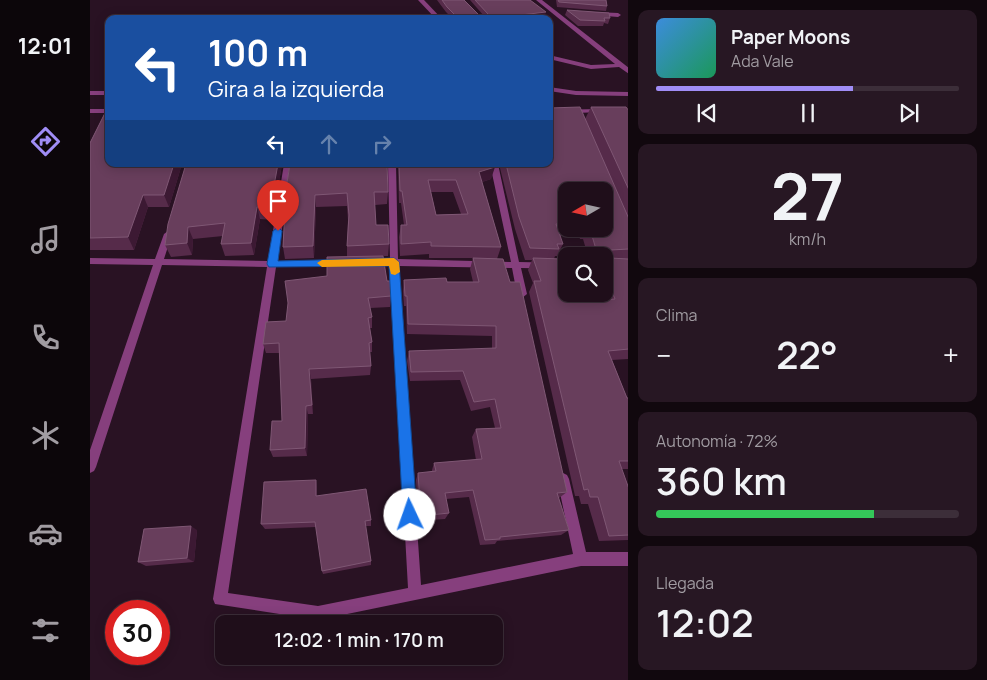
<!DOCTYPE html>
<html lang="es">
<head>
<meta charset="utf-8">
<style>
	body { margin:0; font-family:Manrope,sans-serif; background:#271723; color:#f1f3f6; height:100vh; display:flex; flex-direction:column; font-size:19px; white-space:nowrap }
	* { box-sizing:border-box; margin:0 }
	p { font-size:16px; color:#a19ca2 }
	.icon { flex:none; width:28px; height:28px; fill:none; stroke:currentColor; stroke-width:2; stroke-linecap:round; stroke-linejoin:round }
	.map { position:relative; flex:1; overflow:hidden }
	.drawer { display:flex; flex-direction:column; gap:10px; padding:10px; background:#11080e; width:359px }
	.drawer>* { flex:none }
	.guide { position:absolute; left:15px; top:15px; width:448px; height:152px; border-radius:10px; box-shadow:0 2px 12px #0003,0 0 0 1px #3c2e39; background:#1a4fa0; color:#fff; overflow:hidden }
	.needle { width:32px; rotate:261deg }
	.fabs { position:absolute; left:468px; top:182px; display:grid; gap:10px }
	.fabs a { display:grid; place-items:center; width:55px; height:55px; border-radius:10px; background:#1f0e1a; box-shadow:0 2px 12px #0003,0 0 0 1px #3c2e39; font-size:25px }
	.speed { position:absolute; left:15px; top:600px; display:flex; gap:10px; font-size:25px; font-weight:700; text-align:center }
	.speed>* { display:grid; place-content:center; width:65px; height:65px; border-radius:50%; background:#1f0e1a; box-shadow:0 2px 12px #0003,0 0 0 1px #3c2e39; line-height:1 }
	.speed .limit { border:8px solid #d22; background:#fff; color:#111 }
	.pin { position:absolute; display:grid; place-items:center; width:42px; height:42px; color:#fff; margin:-51px -21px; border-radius:50% 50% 50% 0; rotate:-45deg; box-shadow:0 0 5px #0007 }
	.pin .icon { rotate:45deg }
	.me { position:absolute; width:55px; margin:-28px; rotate:357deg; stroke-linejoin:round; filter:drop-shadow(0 0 4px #0008) }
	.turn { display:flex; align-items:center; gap:18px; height:105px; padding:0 20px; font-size:22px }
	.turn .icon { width:65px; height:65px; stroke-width:2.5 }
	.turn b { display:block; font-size:35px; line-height:42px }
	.lanes { display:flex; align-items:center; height:48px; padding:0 20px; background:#0003; justify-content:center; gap:25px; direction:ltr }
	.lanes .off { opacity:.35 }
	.big { font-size:38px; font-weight:600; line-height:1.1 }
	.drawer .tile { flex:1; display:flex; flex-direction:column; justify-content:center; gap:8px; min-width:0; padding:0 18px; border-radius:10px; background:#271723 }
	.drawer .dial { align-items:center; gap:0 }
	.dial b { font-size:65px; line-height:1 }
	.song { display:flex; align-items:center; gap:15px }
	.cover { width:60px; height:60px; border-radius:8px; background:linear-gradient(135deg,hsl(210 70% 55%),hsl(150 70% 35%)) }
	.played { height:5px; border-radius:2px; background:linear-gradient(90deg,#a08df6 65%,#3c2e39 65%) }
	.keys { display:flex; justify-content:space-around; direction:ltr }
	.heat { display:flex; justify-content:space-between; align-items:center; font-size:28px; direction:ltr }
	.charge { height:8px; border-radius:4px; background:linear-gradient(90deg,#34c759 72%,#3c2e39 0) }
	.trip { position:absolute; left:125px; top:615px; width:288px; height:50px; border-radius:10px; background:#1f0e1a; box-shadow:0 2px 12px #0003,0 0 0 1px #3c2e39; font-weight:600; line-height:50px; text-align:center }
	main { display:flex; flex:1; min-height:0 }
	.tab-bar { display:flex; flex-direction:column; width:90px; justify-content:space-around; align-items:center; background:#0c060a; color:#a19ca2 }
	.tab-bar .icon { width:35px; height:35px }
	.tab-bar .selected { color:#a08df6 }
	.tab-bar b { font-size:22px; color:#f1f3f6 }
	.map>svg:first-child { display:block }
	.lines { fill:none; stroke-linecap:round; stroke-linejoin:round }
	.street { fill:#863f7d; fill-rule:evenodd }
	.wall { fill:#562b4a; fill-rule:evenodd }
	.shaded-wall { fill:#3c1933 }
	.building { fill:#683e5c; stroke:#7f5774; fill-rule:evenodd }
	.route { fill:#1a73e8; stroke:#114b97 }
	.slow { fill:#f59e0b }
</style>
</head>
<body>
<main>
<nav class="tab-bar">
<b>12:01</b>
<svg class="icon selected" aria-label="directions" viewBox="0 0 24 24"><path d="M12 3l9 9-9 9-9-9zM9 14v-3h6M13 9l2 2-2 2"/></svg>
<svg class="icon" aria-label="music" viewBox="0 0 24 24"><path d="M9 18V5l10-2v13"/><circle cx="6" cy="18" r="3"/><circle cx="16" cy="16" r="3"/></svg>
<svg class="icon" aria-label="phone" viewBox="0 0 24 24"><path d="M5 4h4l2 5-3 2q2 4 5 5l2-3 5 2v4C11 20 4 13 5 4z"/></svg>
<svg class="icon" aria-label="climate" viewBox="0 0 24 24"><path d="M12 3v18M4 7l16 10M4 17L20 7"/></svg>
<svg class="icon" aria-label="car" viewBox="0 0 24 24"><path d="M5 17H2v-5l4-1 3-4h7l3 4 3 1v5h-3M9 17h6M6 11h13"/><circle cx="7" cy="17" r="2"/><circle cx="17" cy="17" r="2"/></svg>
<svg class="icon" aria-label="filters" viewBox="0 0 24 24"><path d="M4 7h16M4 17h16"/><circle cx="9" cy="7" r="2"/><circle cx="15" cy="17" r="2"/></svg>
</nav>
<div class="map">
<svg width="539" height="680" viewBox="0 0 539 680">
	<rect width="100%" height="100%" fill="#291223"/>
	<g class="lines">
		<g class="street">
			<path d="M328,0H334L352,19H346Z"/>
			<path d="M446,0H452L539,68V74L529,67L501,69L459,59V55L501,65L525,64Z"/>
			<path d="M506,12L528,13L531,15L528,17L504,15L503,14Z"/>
			<path d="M459,87L486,91L539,92V96L486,95L459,91Z"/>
			<rect x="0" y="91" width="19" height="4"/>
			<rect x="0" y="109" width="19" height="4"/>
			<path d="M510,109L513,111L512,112L459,114V110Z"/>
			<path d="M194,164H202L187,261L249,260L253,263L249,266L186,267L138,593L228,606L318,588L300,266L281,265L277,262L281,259H300L298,164H306L308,259L421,262L400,164H408L429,262L476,263V269L431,268L437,294L432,298L427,294L422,268L309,266L331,585L483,554L467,479L469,475L473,473L477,475L479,479L496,552H539V566H491L228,620L125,604L123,599L177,267L72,265L6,467L4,471L0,473V450L63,265L0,264V258L65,259L74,234L78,231L82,234L74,259L178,261Z"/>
		</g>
	</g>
	<g class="wall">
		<path d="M347,0H374L389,15L394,16L380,0H440L454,17L442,19H363L356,12Z"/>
		<path d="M466,0H516L517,6L516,11L467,7Z"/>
		<path d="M477,10L520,18L518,24L514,23L513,26H488L475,15Z"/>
		<path d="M501,107L539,111V359L522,360L537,398H539V469H531L539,489V540L509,541L498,504H491L489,496H485L439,292L443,283L438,270L442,260H435L425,229L409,164H459L495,119ZM476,191L514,229H476ZM470,236H489L490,239H493L498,256H514V294H510L513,300L492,302L464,259L465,256H467L473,244Z"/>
		<path d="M15,113L19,164H92L79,207H58L44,250H0V143Z"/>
		<path d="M96,164H192L183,220L170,219L164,255L135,256L131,244L133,236L103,239L102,255L81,257L75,245Z"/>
		<path d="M200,164L298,192L297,204L285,205L286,225L299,244L298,256H293L297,281L301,296L300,307L280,308L282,317V328H280L282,342V352H280L281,366L280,375L221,379L223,414H218L217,456L183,457L180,450L192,421L190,353H176L173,344L196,321L237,276L257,257V246L258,220L257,206L226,207L224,258L195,259L193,247L195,216L193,208Z"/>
		<path d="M308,164H336L337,166H363L362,164H404L401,179L392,182L411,247L407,259L477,492L469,498L479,530L471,535L407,541L405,544L390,545L379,497L356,499L359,513L355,519L328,521L326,480L328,473L342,472V470L344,463L386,460L382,437L386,429L405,428L400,407L381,411L370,380L320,381L317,361L319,351L402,349V336L317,334L316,306H314L313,291L314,280L357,282H383L380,269L383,258H339V254L310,256L309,237L311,225H314L311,203H309ZM341,192H363L371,214L346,215Z"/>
		<path d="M227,486V496L281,520V526H275L281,561V565L233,574L232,571L226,527L175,529L171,524Z"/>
		<path d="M107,530L104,562L56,566L48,562Z"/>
	</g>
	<g class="shaded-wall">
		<path d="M456,12L454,17L442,19H397Z"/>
		<path d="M84,164H92L79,207L74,195Z"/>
		<path d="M188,164H192L183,220L180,207Z"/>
		<path d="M405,167L401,179L386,184L389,172Z"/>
		<path d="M53,195L58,207L44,250L38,237Z"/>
		<path d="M225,195L226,207L224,258L223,246Z"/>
		<path d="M167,207L170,219L164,255L161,243Z"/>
		<path d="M98,227L103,239L102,255L97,243Z"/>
		<path d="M219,369L221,379L223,414L222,405Z"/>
		<path d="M216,406L218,414L217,456L215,448Z"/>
		<path d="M226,480L227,486V502L226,496Z"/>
		<path d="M101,526L107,530L104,562L97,558Z"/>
	</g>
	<g class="building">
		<path d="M352,0H374L389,15L396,16L398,14L385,0H440L456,12L397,19H369L357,7Z"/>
		<path d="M468,0H516L517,6L469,2Z"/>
		<path d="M477,10L519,13L520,18H514L515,21L490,20Z"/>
		<path d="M15,104H19V164H84L74,195H53L38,237L0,238V143L15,113Z"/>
		<path d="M490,107L539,219V249L520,250V258L538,259L539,260V349L518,351L537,398H539V461H529L539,489V535L519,536L508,497H500L498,489L494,490L444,281H451L443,258L473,259L476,267V294H488L492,302L525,299L514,272V256H508L500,229H514V191H476V224H466L473,244H467L469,249L440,248L429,217L416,164H459V108Z"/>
		<path d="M501,107H536L539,111V190Z"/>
		<path d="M96,164H188L180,207H167L161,243L131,244L135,223L98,227L97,243L75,245L78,224Z"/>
		<path d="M200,164H297L298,192H284L286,225H298L299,244L257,246L259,215L257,193L225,195L223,246L193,247L195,208H193Z"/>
		<path d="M309,164H336L337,166H369V164H404L405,167L389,172L411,247L341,246V242L311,244V225H317L312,191H310ZM338,180H366L378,214L346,215Z"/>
		<path d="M293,256L297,281H300L301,296L278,298L282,317L278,318L282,342L279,343L281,366L219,369L222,405L216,406L215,448L180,450L182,421H192L189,343L173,344L176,322L196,321L198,303L195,281L237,276V257Z"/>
		<path d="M383,258L413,259L420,282H430L477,492L467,493L479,530L410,537V539L395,540L383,490L355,493L359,513L331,516L328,473L346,471L344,463L392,459L386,429L411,428L405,399L384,402L373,371L321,372L319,351L406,348V326L318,324L317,296H315L314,280L356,278L357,282H389Z"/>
		<path d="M226,480V496L276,489L281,520L275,521L281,561L232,571L225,522L171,524L174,482Z"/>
		<path d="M101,526L97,558L48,562L54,529Z"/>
	</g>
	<path class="route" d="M188,227L192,231L188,261L304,258L309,262L327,515L325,520L320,522L315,520L313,515L299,266L179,267L177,264L183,231Z"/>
	<path class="slow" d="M304,258L309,262L310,272L305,275L301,274L299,266L232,267L227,263L232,260Z"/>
</svg>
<div class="fabs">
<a><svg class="needle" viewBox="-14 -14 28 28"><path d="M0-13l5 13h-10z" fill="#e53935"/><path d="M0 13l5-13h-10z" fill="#a19ca2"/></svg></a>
<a><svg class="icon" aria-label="search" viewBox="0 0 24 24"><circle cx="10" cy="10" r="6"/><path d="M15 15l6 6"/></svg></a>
</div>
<div class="speed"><div class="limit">30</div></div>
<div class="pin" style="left:188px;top:231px;background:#d93025"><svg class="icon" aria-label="arrive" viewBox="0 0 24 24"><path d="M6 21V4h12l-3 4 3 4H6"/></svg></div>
<svg class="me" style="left:320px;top:515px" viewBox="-20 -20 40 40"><circle r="19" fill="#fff"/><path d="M0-13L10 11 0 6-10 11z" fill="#1a73e8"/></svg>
<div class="trip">12:02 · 1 min · 170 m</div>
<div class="guide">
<div class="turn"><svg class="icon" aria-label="left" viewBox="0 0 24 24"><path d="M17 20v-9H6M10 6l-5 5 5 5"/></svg><div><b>100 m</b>Gira a la izquierda</div></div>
<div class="lanes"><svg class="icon" aria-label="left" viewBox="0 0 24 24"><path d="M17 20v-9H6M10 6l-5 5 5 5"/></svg><svg class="icon off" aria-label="ahead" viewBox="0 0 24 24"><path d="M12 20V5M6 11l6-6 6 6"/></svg><svg class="icon off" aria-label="right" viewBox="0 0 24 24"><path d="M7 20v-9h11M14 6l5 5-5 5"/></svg></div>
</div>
</div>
<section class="drawer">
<div class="tile">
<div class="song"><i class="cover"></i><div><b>Paper Moons</b><p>Ada Vale</p></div></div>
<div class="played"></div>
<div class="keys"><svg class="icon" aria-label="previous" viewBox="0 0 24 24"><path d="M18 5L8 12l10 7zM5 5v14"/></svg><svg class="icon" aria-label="pause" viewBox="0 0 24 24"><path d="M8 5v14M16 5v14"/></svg><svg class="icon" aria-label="next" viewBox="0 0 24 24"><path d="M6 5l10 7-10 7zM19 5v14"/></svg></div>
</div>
<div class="tile dial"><b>27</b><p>km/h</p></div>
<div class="tile"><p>Clima</p>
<div class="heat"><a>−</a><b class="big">22°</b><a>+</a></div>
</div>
<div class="tile"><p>Autonomía · 72%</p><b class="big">360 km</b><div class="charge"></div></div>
<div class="tile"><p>Llegada</p><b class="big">12:02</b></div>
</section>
</main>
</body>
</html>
